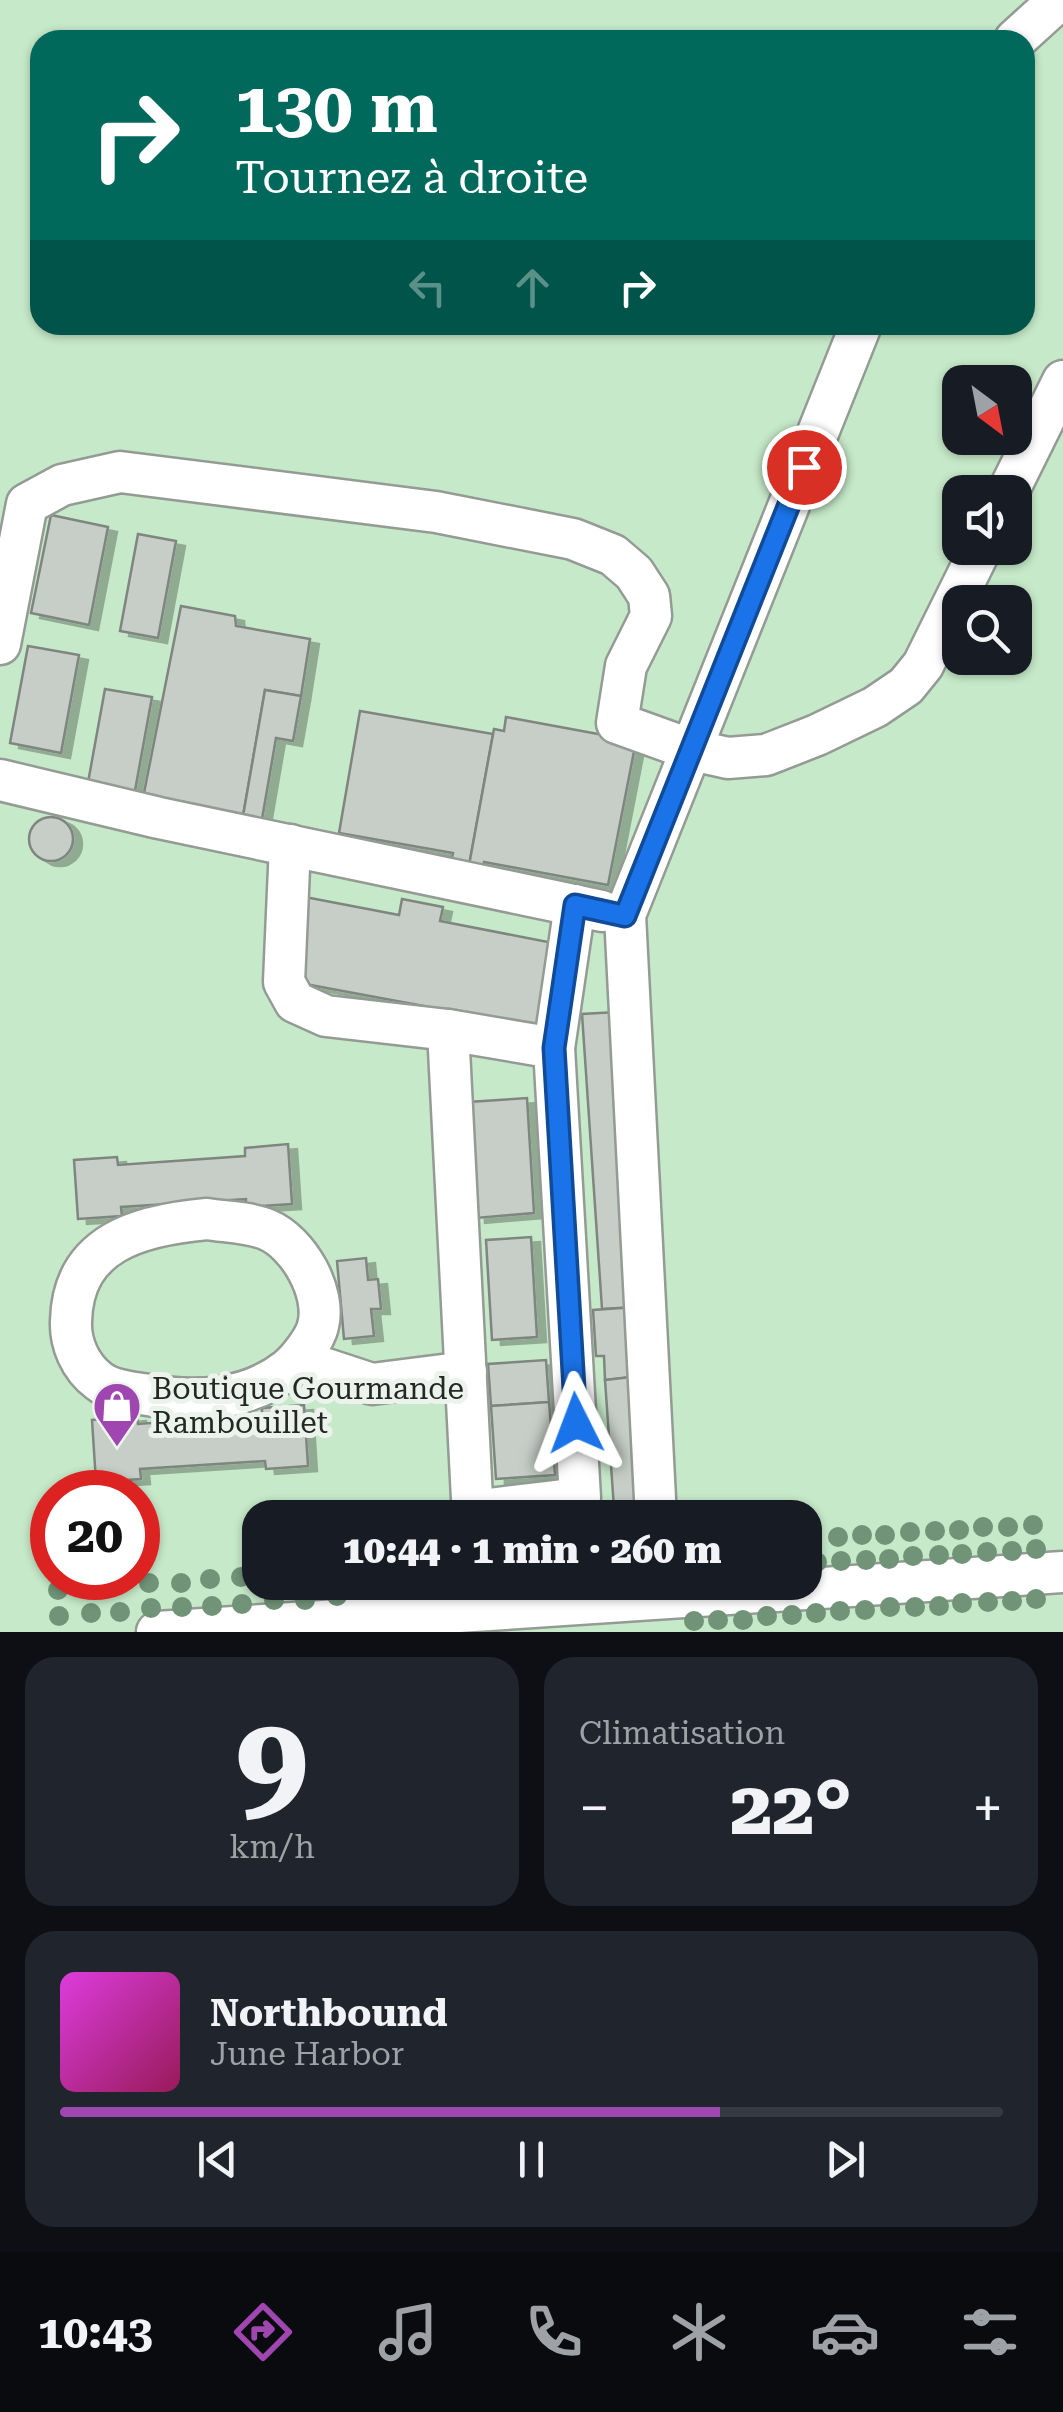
<!DOCTYPE html>
<html lang="fr">
<head>
<meta charset="utf-8">
<style>
	body { margin:0; font-family:"Roboto Serif",serif; background:#20242c; color:#f1f3f6; height:100vh; display:flex; flex-direction:column; font-size:38px; white-space:nowrap }
	* { box-sizing:border-box; margin:0 }
	p { font-size:32px; color:#9ea1a6 }
	.icon { flex:none; width:55px; height:55px; fill:none; stroke:currentColor; stroke-width:2; stroke-linecap:round; stroke-linejoin:round }
	.map { position:relative; height:1632px; overflow:hidden }
	.details { display:flex; flex-direction:column; gap:25px; padding:25px; background:#0d0f14; flex:1 }
	.details>* { flex:none }
	.top-card { position:absolute; left:30px; top:30px; width:1005px; height:305px; border-radius:30px; box-shadow:0 2px 8px #0004; background:#00695c; color:#fff; overflow:hidden }
	.needle { width:65px; rotate:148deg }
	.fabs { position:absolute; left:942px; top:365px; display:grid; gap:20px }
	.fabs a { display:grid; place-items:center; width:90px; height:90px; border-radius:20px; background:#171b24; box-shadow:0 2px 8px #0004; font-size:50px }
	.speed { position:absolute; left:30px; top:1470px; display:flex; gap:20px; font-size:50px; font-weight:700; text-align:center }
	.speed>* { display:grid; place-content:center; width:130px; height:130px; border-radius:50%; background:#171b24; box-shadow:0 2px 8px #0004; line-height:1 }
	.speed .limit { border:15px solid #d22; background:#fff; color:#111 }
	.pin { position:absolute; display:grid; place-items:center; width:85px; height:85px; color:#fff; margin:-42px; border:5px solid #fff; border-radius:50%; box-shadow:0 2px 10px #0007 }
	.me { position:absolute; width:110px; margin:-55px; rotate:357deg; stroke-linejoin:round; filter:drop-shadow(0 0 8px #0008) }
	.turn { display:flex; align-items:center; gap:35px; height:210px; padding:0 40px; font-size:45px }
	.turn .icon { width:130px; height:130px; stroke-width:2.5 }
	.turn b { display:block; font-size:70px; line-height:85px }
	.lanes { display:flex; align-items:center; height:95px; padding:0 40px; background:#0003; justify-content:center; gap:50px; direction:ltr }
	.lanes .off { opacity:.35 }
	.big { font-size:75px; font-weight:800; line-height:1.1 }
	.details .card { flex:1; display:flex; flex-direction:column; justify-content:center; gap:15px; min-width:0; padding:0 35px; border-radius:30px; background:#20242c }
	.details .dial { align-items:center; gap:0 }
	.dial b { font-size:130px; line-height:1 }
	.song { display:flex; align-items:center; gap:30px }
	.cover { width:120px; height:120px; border-radius:15px; background:linear-gradient(135deg,hsl(300 70% 55%),hsl(330 70% 35%)) }
	.played { height:10px; border-radius:5px; background:linear-gradient(90deg,#a046b1 70%,#363941 70%) }
	.keys { display:flex; justify-content:space-around; direction:ltr }
	.heat { display:flex; justify-content:space-between; align-items:center; font-size:55px; direction:ltr }
	.details .tiles { flex:1; display:grid; gap:25px; grid-template-columns:1fr 1fr }
	.card:last-child { grid-column:span 2 }
	.trip { position:absolute; left:242px; top:1500px; width:580px; height:100px; border-radius:30px; background:#171b24; box-shadow:0 2px 8px #0004; font-weight:800; line-height:100px; text-align:center }
	.menu { display:flex; height:160px; justify-content:space-around; align-items:center; background:#090b0e; color:#9ea1a6 }
	.menu .icon { width:70px; height:70px }
	.menu .selected { color:#a046b1 }
	.menu b { font-size:45px; color:#f1f3f6 }
	.map>svg:first-child { display:block }
	.green { fill:#c6e9c9; fill-rule:evenodd }
	.building { fill:#c7cec7; stroke:#7f8680; stroke-width:2.5; filter:url(#shadow) }
	.lines { fill:none; stroke-linecap:round; stroke-linejoin:round }
	.minor-casing { stroke:#949b94; stroke-width:45 }
	.minor { stroke:#fff; stroke-width:40 }
	.tree { fill:#719378 }
	.route-casing { stroke:#114b97; stroke-width:25 }
	.route { stroke:#1a73e8; stroke-width:18 }
	.labels { text-anchor:middle; stroke-width:10; stroke-linejoin:round; paint-order:stroke }
	.poi-label { font-size:30px; fill:#242724; stroke:#ecf3ec; text-anchor:start }
</style>
</head>
<body>
<div class="map">
<svg width="1063" height="1632" viewBox="0 0 1063 1632">
	<defs>
		<filter id="shadow"><feDropShadow dx="9" dy="5" stdDeviation="0" flood-color="#0004"/></filter>
	</defs>
	<rect width="100%" height="100%" fill="#ecf3ec"/>
	<path class="green" d="M0,0H1063V1632H0ZM40,40H1025V325H40ZM960,382H1015V438H960ZM960,492H1015V548H960ZM960,602H1015V658H960ZM52,1492H138V1578H52ZM260,1518H805V1582H260Z"/>
	<g class="building">
		<path d="M51,515L108,527L89,625L31,613Z"/>
		<path d="M138,534L176,541L158,638L120,631Z"/>
		<path d="M181,606L235,616L236,626L310,639L301,696L265,690L243,816L143,798Z"/>
		<path d="M28,646L79,655L61,753L10,743Z"/>
		<path d="M105,689L152,697L134,796L87,788Z"/>
		<path d="M265,690L301,696L293,741L276,738L262,819L243,816Z"/>
		<path d="M360,711L493,734L468,871L450,868L453,853L339,833Z"/>
		<path d="M506,717L636,741L608,885L484,862L482,874L468,871L494,729L504,731Z"/>
		<circle cx="51" cy="839" r="22"/>
		<path d="M305,897L399,915L402,899L443,907L440,921L553,943L537,1027L289,981Z"/>
		<path d="M617,1012L636,1307L602,1309L582,1014Z"/>
		<path d="M527,1098L534,1213L476,1218L469,1102Z"/>
		<path d="M288,1144L292,1204L246,1207V1199L121,1207L122,1216L78,1219L74,1160L117,1157L118,1165L245,1156V1148Z"/>
		<path d="M531,1237L537,1337L492,1340L486,1240Z"/>
		<path d="M366,1258L368,1280L378,1279L381,1309H371L374,1336L344,1339L337,1261Z"/>
		<path d="M636,1307L640,1376L605,1380L604,1356H596L593,1310Z"/>
		<path d="M546,1360L549,1402L491,1406L488,1364Z"/>
		<path d="M640,1376L648,1506L614,1508L605,1380Z"/>
		<path d="M549,1402L555,1475L496,1479L491,1406Z"/>
		<path d="M304,1405L308,1466L266,1469L265,1461L140,1469L141,1479L96,1482L92,1420L137,1416L138,1424L262,1415V1408Z"/>
	</g>
	<g class="lines">
		<g class="minor-casing">
			<g id="minor">
				<path d="M1015,40L1059,0"/>
				<path d="M1008,492L1063,381"/>
				<path d="M0,644L27,504L62,485L120,472L436,512L573,539L613,555L634,573L649,596L651,616L626,666L617,723L692,750L728,758L766,755L817,735L875,707L906,686L923,665L981,548"/>
				<path d="M0,780L159,818L602,911"/>
				<path d="M290,845L284,982L295,1002L326,1016L448,1030L473,1518"/>
				<path d="M448,1030L554,1048"/>
				<path d="M207,1219C226,1222 250,1222 268,1230C298,1243 327,1292 318,1326C315,1339 299,1360 288,1369C246,1402 193,1403 142,1394C128,1392 110,1390 99,1381C80,1367 70,1343 71,1321C73,1242 140,1225 207,1219Z"/>
				<path d="M299,1360L372,1384L466,1372"/>
				<path d="M473,1511L580,1498L554,1048L575,905"/>
				<path d="M656,1518L625,915L861,325"/>
				<path d="M157,1632L1063,1572"/>
			</g>
		</g>
		<use href="#minor" class="minor"/>
	</g>
	<g class="tree">
		<circle cx="1033" cy="1525" r="10"/>
		<circle cx="983" cy="1527" r="10"/>
		<circle cx="1008" cy="1527" r="10"/>
		<circle cx="959" cy="1530" r="10"/>
		<circle cx="935" cy="1531" r="10"/>
		<circle cx="910" cy="1532" r="10"/>
		<circle cx="862" cy="1535" r="10"/>
		<circle cx="885" cy="1535" r="10"/>
		<circle cx="838" cy="1537" r="10"/>
		<circle cx="1036" cy="1549" r="10"/>
		<circle cx="1012" cy="1551" r="10"/>
		<circle cx="987" cy="1552" r="10"/>
		<circle cx="962" cy="1554" r="10"/>
		<circle cx="939" cy="1555" r="10"/>
		<circle cx="913" cy="1556" r="10"/>
		<circle cx="889" cy="1559" r="10"/>
		<circle cx="866" cy="1560" r="10"/>
		<circle cx="841" cy="1561" r="10"/>
		<circle cx="817" cy="1562" r="10"/>
		<circle cx="241" cy="1577" r="10"/>
		<circle cx="210" cy="1579" r="10"/>
		<circle cx="149" cy="1583" r="10"/>
		<circle cx="181" cy="1583" r="10"/>
		<circle cx="88" cy="1588" r="10"/>
		<circle cx="58" cy="1590" r="10"/>
		<circle cx="337" cy="1596" r="10"/>
		<circle cx="1036" cy="1599" r="10"/>
		<circle cx="274" cy="1600" r="10"/>
		<circle cx="305" cy="1600" r="10"/>
		<circle cx="1012" cy="1601" r="10"/>
		<circle cx="988" cy="1602" r="10"/>
		<circle cx="962" cy="1603" r="10"/>
		<circle cx="242" cy="1604" r="10"/>
		<circle cx="212" cy="1606" r="10"/>
		<circle cx="939" cy="1606" r="10"/>
		<circle cx="182" cy="1607" r="10"/>
		<circle cx="890" cy="1607" r="10"/>
		<circle cx="915" cy="1607" r="10"/>
		<circle cx="151" cy="1608" r="10"/>
		<circle cx="865" cy="1610" r="10"/>
		<circle cx="840" cy="1611" r="10"/>
		<circle cx="120" cy="1612" r="10"/>
		<circle cx="91" cy="1613" r="10"/>
		<circle cx="816" cy="1613" r="10"/>
		<circle cx="792" cy="1615" r="10"/>
		<circle cx="59" cy="1616" r="10"/>
		<circle cx="767" cy="1616" r="10"/>
		<circle cx="718" cy="1620" r="10"/>
		<circle cx="743" cy="1620" r="10"/>
		<circle cx="694" cy="1621" r="10"/>
	</g>
	<g class="lines">
		<g class="route-casing">
			<path id="route" d="M576,1423L554,1048L575,905L625,916L804,467"/>
		</g>
		<use href="#route" class="route"/>
	</g>
	<defs>
		<g id="shop-pin" transform="scale(2.5)"><path d="M0 17L-7.5 6A9.5 9.5 0 1 1 7.5 6Z" fill="#a046b1" stroke="#ecf3ec"/><path d="M-5-2.5h2.3a2.7 3.5 0 0 1 5.4 0H5L5.5 6h-11ZM-1.5-2.5h3a1.5 2.3 0 0 0-3 0Z" fill="#fff"/></g>
	</defs>
	<g fill-rule="evenodd">
		<use href="#shop-pin" x="117" y="1406"/>
	</g>
	<g class="labels">
		<g class="poi-label">
			<text x="152" y="1399">Boutique Gourmande<tspan x="152" dy="34">Rambouillet</tspan></text>
		</g>
	</g>
</svg>
<div class="fabs">
<a><svg class="needle" viewBox="-14 -14 28 28"><path d="M0-13l5 13h-10z" fill="#e53935"/><path d="M0 13l5-13h-10z" fill="#9ea1a6"/></svg></a>
<a><svg class="icon" aria-label="sound" viewBox="0 0 24 24"><path d="M4 9h4l5-4v14l-5-4H4zM17 9q2 3 0 6"/></svg></a>
<a><svg class="icon" aria-label="search" viewBox="0 0 24 24"><circle cx="10" cy="10" r="6"/><path d="M15 15l6 6"/></svg></a>
</div>
<div class="speed"><div class="limit">20</div></div>
<div class="pin" style="left:804px;top:467px;background:#d93025"><svg class="icon" aria-label="arrive" viewBox="0 0 24 24"><path d="M6 21V4h12l-3 4 3 4H6"/></svg></div>
<svg class="me" style="left:576px;top:1423px" viewBox="-20 -20 40 40"><path d="M0-17L14 15 0 8-14 15z" fill="#1a73e8" stroke="#fff" stroke-width="4"/></svg>
<div class="trip">10:44 · 1 min · 260 m</div>
<div class="top-card">
<div class="turn"><svg class="icon" aria-label="right" viewBox="0 0 24 24"><path d="M7 20v-9h11M14 6l5 5-5 5"/></svg><div><b>130 m</b>Tournez à droite</div></div>
<div class="lanes"><svg class="icon off" aria-label="left" viewBox="0 0 24 24"><path d="M17 20v-9H6M10 6l-5 5 5 5"/></svg><svg class="icon off" aria-label="ahead" viewBox="0 0 24 24"><path d="M12 20V5M6 11l6-6 6 6"/></svg><svg class="icon" aria-label="right" viewBox="0 0 24 24"><path d="M7 20v-9h11M14 6l5 5-5 5"/></svg></div>
</div>
</div>
<section class="details">
<div class="tiles">
<div class="card dial"><b>9</b><p>km/h</p></div>
<div class="card"><p>Climatisation</p>
<div class="heat"><a>−</a><b class="big">22°</b><a>+</a></div>
</div>
<div class="card">
<div class="song"><i class="cover"></i><div><b>Northbound</b><p>June Harbor</p></div></div>
<div class="played"></div>
<div class="keys"><svg class="icon" aria-label="previous" viewBox="0 0 24 24"><path d="M18 5L8 12l10 7zM5 5v14"/></svg><svg class="icon" aria-label="pause" viewBox="0 0 24 24"><path d="M8 5v14M16 5v14"/></svg><svg class="icon" aria-label="next" viewBox="0 0 24 24"><path d="M6 5l10 7-10 7zM19 5v14"/></svg></div>
</div>
</div>
</section>
<nav class="menu">
<b>10:43</b>
<svg class="icon selected" aria-label="directions" viewBox="0 0 24 24"><path d="M12 3l9 9-9 9-9-9zM9 14v-3h6M13 9l2 2-2 2"/></svg>
<svg class="icon" aria-label="music" viewBox="0 0 24 24"><path d="M9 18V5l10-2v13"/><circle cx="6" cy="18" r="3"/><circle cx="16" cy="16" r="3"/></svg>
<svg class="icon" aria-label="phone" viewBox="0 0 24 24"><path d="M5 4h4l2 5-3 2q2 4 5 5l2-3 5 2v4C11 20 4 13 5 4z"/></svg>
<svg class="icon" aria-label="climate" viewBox="0 0 24 24"><path d="M12 3v18M4 7l16 10M4 17L20 7"/></svg>
<svg class="icon" aria-label="car" viewBox="0 0 24 24"><path d="M5 17H2v-5l4-1 3-4h7l3 4 3 1v5h-3M9 17h6M6 11h13"/><circle cx="7" cy="17" r="2"/><circle cx="17" cy="17" r="2"/></svg>
<svg class="icon" aria-label="filters" viewBox="0 0 24 24"><path d="M4 7h16M4 17h16"/><circle cx="9" cy="7" r="2"/><circle cx="15" cy="17" r="2"/></svg>
</nav>
</body>
</html>
